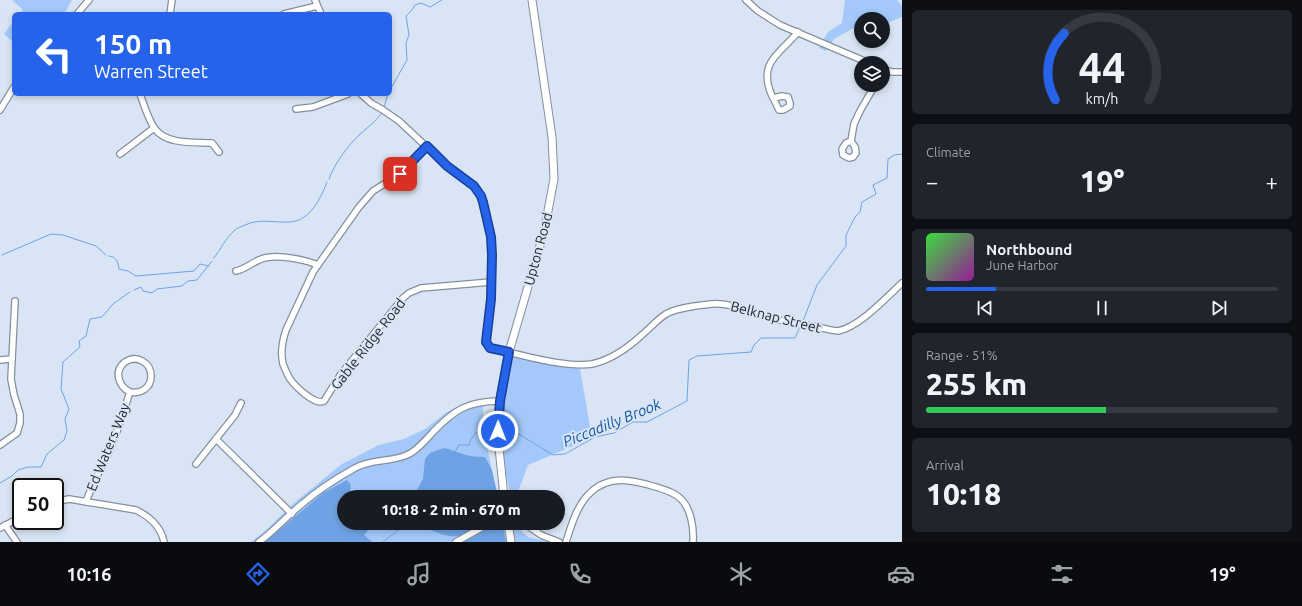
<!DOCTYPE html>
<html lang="en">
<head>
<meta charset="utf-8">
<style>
	body { margin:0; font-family:Ubuntu,sans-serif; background:#20242c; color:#f1f3f6; height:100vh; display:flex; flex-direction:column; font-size:15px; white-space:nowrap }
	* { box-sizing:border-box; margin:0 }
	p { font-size:13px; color:#9ea1a6 }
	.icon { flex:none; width:22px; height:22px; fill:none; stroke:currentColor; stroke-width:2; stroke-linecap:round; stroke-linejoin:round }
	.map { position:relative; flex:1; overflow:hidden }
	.details { display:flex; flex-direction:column; gap:10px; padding:10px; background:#0d0f14; width:400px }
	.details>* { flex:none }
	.banner { position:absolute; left:12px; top:12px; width:380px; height:84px; border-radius:6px; box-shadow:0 2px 6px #0003; background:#2563eb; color:#fff; overflow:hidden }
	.controls { position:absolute; left:854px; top:12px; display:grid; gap:8px }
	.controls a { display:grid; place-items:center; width:36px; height:36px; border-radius:50%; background:#171b24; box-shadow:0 2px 6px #0003; font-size:20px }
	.speed { position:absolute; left:12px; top:478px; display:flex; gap:8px; font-size:20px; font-weight:700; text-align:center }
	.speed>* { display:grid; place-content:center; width:52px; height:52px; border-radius:50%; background:#171b24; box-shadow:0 2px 6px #0003; line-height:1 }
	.speed .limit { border:2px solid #111; border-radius:6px; background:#fff; color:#111 }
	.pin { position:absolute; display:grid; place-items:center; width:34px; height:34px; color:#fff; margin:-17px; border-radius:8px; box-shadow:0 2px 6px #0006 }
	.me { position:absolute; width:44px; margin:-22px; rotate:1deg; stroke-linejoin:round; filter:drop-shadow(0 0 3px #0008) }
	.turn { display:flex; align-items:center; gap:14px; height:84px; padding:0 16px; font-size:18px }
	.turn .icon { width:52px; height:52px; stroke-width:2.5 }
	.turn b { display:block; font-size:28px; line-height:34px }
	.big { font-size:30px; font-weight:800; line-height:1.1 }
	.details .tile { flex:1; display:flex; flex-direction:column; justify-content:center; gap:6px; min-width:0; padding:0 14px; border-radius:6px; background:#20242c }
	.details .dial { align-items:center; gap:0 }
	.dial svg { height:104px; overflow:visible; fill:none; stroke:#363941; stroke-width:7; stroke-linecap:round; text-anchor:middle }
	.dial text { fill:#f1f3f6; stroke:none }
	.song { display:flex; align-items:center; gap:12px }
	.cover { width:48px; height:48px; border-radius:6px; background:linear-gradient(135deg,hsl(120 70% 55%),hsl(300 70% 35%)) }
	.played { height:4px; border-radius:2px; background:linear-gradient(90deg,#2563eb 20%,#363941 20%) }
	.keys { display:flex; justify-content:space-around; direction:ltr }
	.heat { display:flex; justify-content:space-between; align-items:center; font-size:22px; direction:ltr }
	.charge { height:6px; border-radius:3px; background:linear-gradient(90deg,#34c759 51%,#363941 0) }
	.trip { position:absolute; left:337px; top:490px; width:228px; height:40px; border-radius:20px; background:#171b24; box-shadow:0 2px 6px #0003; font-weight:800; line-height:40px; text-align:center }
	.menu { display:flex; height:64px; justify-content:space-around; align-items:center; background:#090b0e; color:#9ea1a6 }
	.menu .icon { width:28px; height:28px }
	.menu .selected { color:#2563eb }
	.menu b { font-size:18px; color:#f1f3f6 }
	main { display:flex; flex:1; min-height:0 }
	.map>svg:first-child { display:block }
	.green { fill:#a3c8f9 }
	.water { fill:#6fa2e4 }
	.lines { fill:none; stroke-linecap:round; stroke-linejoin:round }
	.stream { stroke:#6fa2e4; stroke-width:1 }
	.minor-casing { stroke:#85909e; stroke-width:8 }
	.major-casing { stroke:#85909e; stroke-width:9 }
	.minor { stroke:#fff; stroke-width:5.5 }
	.major { stroke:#fff; stroke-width:7 }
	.route-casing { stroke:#184099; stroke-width:10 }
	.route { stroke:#2563eb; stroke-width:7 }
	.labels { text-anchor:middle; stroke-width:4; stroke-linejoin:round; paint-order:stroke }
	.street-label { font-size:14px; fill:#24282e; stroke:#d9e5f4 }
	.water-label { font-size:15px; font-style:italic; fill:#1156a4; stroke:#d9e5f4 }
</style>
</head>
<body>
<main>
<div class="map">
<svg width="902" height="542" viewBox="0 0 902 542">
	<rect width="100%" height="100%" fill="#d9e5f4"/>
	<g class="green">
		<path d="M12,0H72L64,14H20L23,10Z"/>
		<path d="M845,0H897L902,6V17L883,25V19H861V28L857,26L834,39L826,51L819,48L828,32L842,23Z"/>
		<path d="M14,21V43L4,34Z"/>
		<path d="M510,356L580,369L592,438L528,465L518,492H510L505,471L501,419Z"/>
		<path d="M483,402V425L497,497H344V523H506L508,527L515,525L528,537L548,542H251L265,531L295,502L342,464L379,445L404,439L425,429L447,412L465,403Z"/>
	</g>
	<g class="water">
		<path d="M444,448C450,449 454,451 460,453C468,456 476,457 485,457L492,470L498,497H413L423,479L425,459L430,453Z"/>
		<path d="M347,480L351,485L349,497H344V523H374L364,535L372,542H265L323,493Z"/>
		<path d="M420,523H480C474,527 468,532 461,535C452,540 427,530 420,523Z"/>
		<path d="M492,523H499L503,528L506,542H462Z"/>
	</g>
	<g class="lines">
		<g class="stream">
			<path d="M390,90L407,60L406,43L409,35L406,16L412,10L415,5L421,3L430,7L442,0"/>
			<path d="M384,107L388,94"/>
			<path d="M329,179C335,163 347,147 359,135C367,128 375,122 382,113"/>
			<path d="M2,255L51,234L63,235L96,246L106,255"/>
			<path d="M109,256C117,257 118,262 119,269L128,271L136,276L194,271L200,264L209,266"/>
			<path d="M214,258C220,250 226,238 234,231C236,228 241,227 245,225C260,218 274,223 290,222C310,221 321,198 327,182"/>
			<path d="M134,290L141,287L143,291L152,293L157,289L182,286L188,281L197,280L212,261"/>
			<path d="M803,321L817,285L846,246V235L855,217L860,212L862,202L876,194L873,185L887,178L888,159L894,155L902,154"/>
			<path d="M504,425L553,455L565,454L595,437L614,433L633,422H647L687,401L689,360L697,356L751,352L754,345L761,338H795L800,327"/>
			<path d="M455,452L459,445H469L471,439L476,433"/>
			<path d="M0,483L12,476L18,470L28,467H41L47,454L64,440L67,431L65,419L69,409L61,389L63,362L80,347L79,341L86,336L90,319L102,317L113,304L130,292"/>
			<path d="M383,542L407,523"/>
		</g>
		<g class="minor-casing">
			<g id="minor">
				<path d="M315,0L321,14"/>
				<path d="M746,0L758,11L780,25L869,63"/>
				<path d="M77,14L89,0"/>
				<path d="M170,14L172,0"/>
				<path d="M284,14L317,6"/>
				<path d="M883,69L892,72H902"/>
				<path d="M140,94C144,105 148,119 155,129C167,145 195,142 212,143L219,152"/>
				<path d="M361,94L371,103L383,110L399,121L447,166L474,185L481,196L491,237V299L486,335V342L490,348C519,354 564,368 592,364C611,360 629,347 643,334C651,327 658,319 666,314C679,307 697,306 711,304C731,302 748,312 766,317C781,321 796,323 811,326C820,327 828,330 838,331C859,327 886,298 902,283"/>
				<path d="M774,98L782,96L788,97L790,103V106L783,110H779C776,105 775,100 772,96C757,62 780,54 798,32"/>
				<path d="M296,109L313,107L348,94"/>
				<path d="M0,110L14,87"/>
				<path d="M851,141L846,143L842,149L843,155L849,158L853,157L856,153L855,147L851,141L854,124L860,111L875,85"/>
				<path d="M427,146L400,174L373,191L359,207L313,272L286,330C282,342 280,352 283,364C285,369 287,374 290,379C295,386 315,406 324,401L341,374L403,298L409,293L421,288L491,282"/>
				<path d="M120,154L154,128"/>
				<path d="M236,271C245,269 250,264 259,260C273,253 303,259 318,265"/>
				<path d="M0,360L12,359"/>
				<path d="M216,439L292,514"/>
				<path d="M0,445L17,433L20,423V414L14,395L11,379L15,301"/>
				<path d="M196,464L235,415L241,403"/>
				<path d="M55,502L69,499L136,510C150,517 161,526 164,542"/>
				<path d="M86,502C92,485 100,470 108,454C117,434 123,413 130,392C141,394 151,388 151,376C151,363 137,354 125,362C113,371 119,387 130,392"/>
				<path d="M524,523L541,535L559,542"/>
				<path d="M5,525L17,542"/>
				<path d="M0,528L21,517"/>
				<path d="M259,542C274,531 287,516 302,504C318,490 337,478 355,468C372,458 394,463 411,453C420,447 426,440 433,432C454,410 468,401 500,401"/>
				<path d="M456,542L490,523"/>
				<path d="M566,542C571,526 577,505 590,493C609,474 633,480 656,487C665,490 674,492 681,499C691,509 694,528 693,542"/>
			</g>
		</g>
		<g class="major-casing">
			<g id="major">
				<path d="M504,497L499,448L500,401L509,352L544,232L554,179L552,137L532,0"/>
				<path d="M508,523L511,542"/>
			</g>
		</g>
		<use href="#minor" class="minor"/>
		<use href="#major" class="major"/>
	</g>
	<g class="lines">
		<g class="route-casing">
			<path id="route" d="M400,174L427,146L447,166L474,186L481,196L483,202L491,237L492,255L491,299L486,342L490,348L509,352L500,401L498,431"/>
		</g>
		<use href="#route" class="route"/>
	</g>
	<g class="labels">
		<g class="street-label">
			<text transform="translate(538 249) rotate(-75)" y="5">Upton Road</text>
			<text transform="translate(776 317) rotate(14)" y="5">Belknap Street</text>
			<text transform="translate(368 344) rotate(-52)" y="5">Gable Ridge Road</text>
			<text transform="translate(108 447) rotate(-68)" y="5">Ed Waters Way</text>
		</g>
		<g class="water-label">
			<text transform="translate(612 423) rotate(-22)" y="5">Piccadilly Brook</text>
		</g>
	</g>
</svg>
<div class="controls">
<a><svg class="icon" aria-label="search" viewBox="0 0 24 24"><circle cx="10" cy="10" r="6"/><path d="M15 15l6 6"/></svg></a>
<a><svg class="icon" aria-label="layers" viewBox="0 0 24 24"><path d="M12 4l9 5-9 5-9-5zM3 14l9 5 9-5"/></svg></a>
</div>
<div class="speed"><div class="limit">50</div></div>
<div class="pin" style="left:400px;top:174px;background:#d93025"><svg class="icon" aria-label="arrive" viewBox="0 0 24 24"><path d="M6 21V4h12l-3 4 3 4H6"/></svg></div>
<svg class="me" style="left:498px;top:431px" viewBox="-20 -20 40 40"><circle r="17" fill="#2563eb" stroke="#fff" stroke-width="3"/><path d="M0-11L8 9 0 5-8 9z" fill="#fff"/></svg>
<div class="trip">10:18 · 2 min · 670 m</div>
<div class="banner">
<div class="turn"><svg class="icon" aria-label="left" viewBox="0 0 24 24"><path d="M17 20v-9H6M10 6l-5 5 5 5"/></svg><div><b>150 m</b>Warren Street</div></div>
</div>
</div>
<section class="details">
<div class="tile dial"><svg viewBox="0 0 100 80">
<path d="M14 69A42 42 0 1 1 86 69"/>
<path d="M14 69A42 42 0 0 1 21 18" stroke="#2563eb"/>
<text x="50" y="56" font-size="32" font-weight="700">44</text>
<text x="50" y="72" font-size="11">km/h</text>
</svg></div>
<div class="tile"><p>Climate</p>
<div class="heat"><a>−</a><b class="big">19°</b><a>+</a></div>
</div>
<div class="tile">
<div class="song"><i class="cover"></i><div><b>Northbound</b><p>June Harbor</p></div></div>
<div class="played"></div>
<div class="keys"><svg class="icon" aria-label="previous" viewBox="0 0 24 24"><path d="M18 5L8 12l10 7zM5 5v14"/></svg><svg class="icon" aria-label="pause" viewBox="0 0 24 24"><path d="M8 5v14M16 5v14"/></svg><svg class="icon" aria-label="next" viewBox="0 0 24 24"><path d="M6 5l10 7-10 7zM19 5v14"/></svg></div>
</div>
<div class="tile"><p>Range · 51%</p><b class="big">255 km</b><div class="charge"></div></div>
<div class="tile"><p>Arrival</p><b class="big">10:18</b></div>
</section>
</main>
<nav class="menu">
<b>10:16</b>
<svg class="icon selected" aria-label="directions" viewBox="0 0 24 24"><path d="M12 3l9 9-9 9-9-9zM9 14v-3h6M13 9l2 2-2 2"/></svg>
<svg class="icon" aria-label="music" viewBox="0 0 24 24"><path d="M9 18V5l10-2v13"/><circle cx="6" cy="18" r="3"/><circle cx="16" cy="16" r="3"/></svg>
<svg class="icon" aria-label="phone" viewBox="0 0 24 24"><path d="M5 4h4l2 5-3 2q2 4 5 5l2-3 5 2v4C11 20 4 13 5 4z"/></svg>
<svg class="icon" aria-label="climate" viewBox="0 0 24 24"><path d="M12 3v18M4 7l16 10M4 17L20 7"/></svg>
<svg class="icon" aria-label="car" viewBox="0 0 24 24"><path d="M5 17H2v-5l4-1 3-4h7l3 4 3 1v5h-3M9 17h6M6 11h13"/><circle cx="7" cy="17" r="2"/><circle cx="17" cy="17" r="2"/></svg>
<svg class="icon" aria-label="filters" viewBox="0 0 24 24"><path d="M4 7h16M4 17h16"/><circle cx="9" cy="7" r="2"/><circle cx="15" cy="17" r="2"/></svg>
<b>19°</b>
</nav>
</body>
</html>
